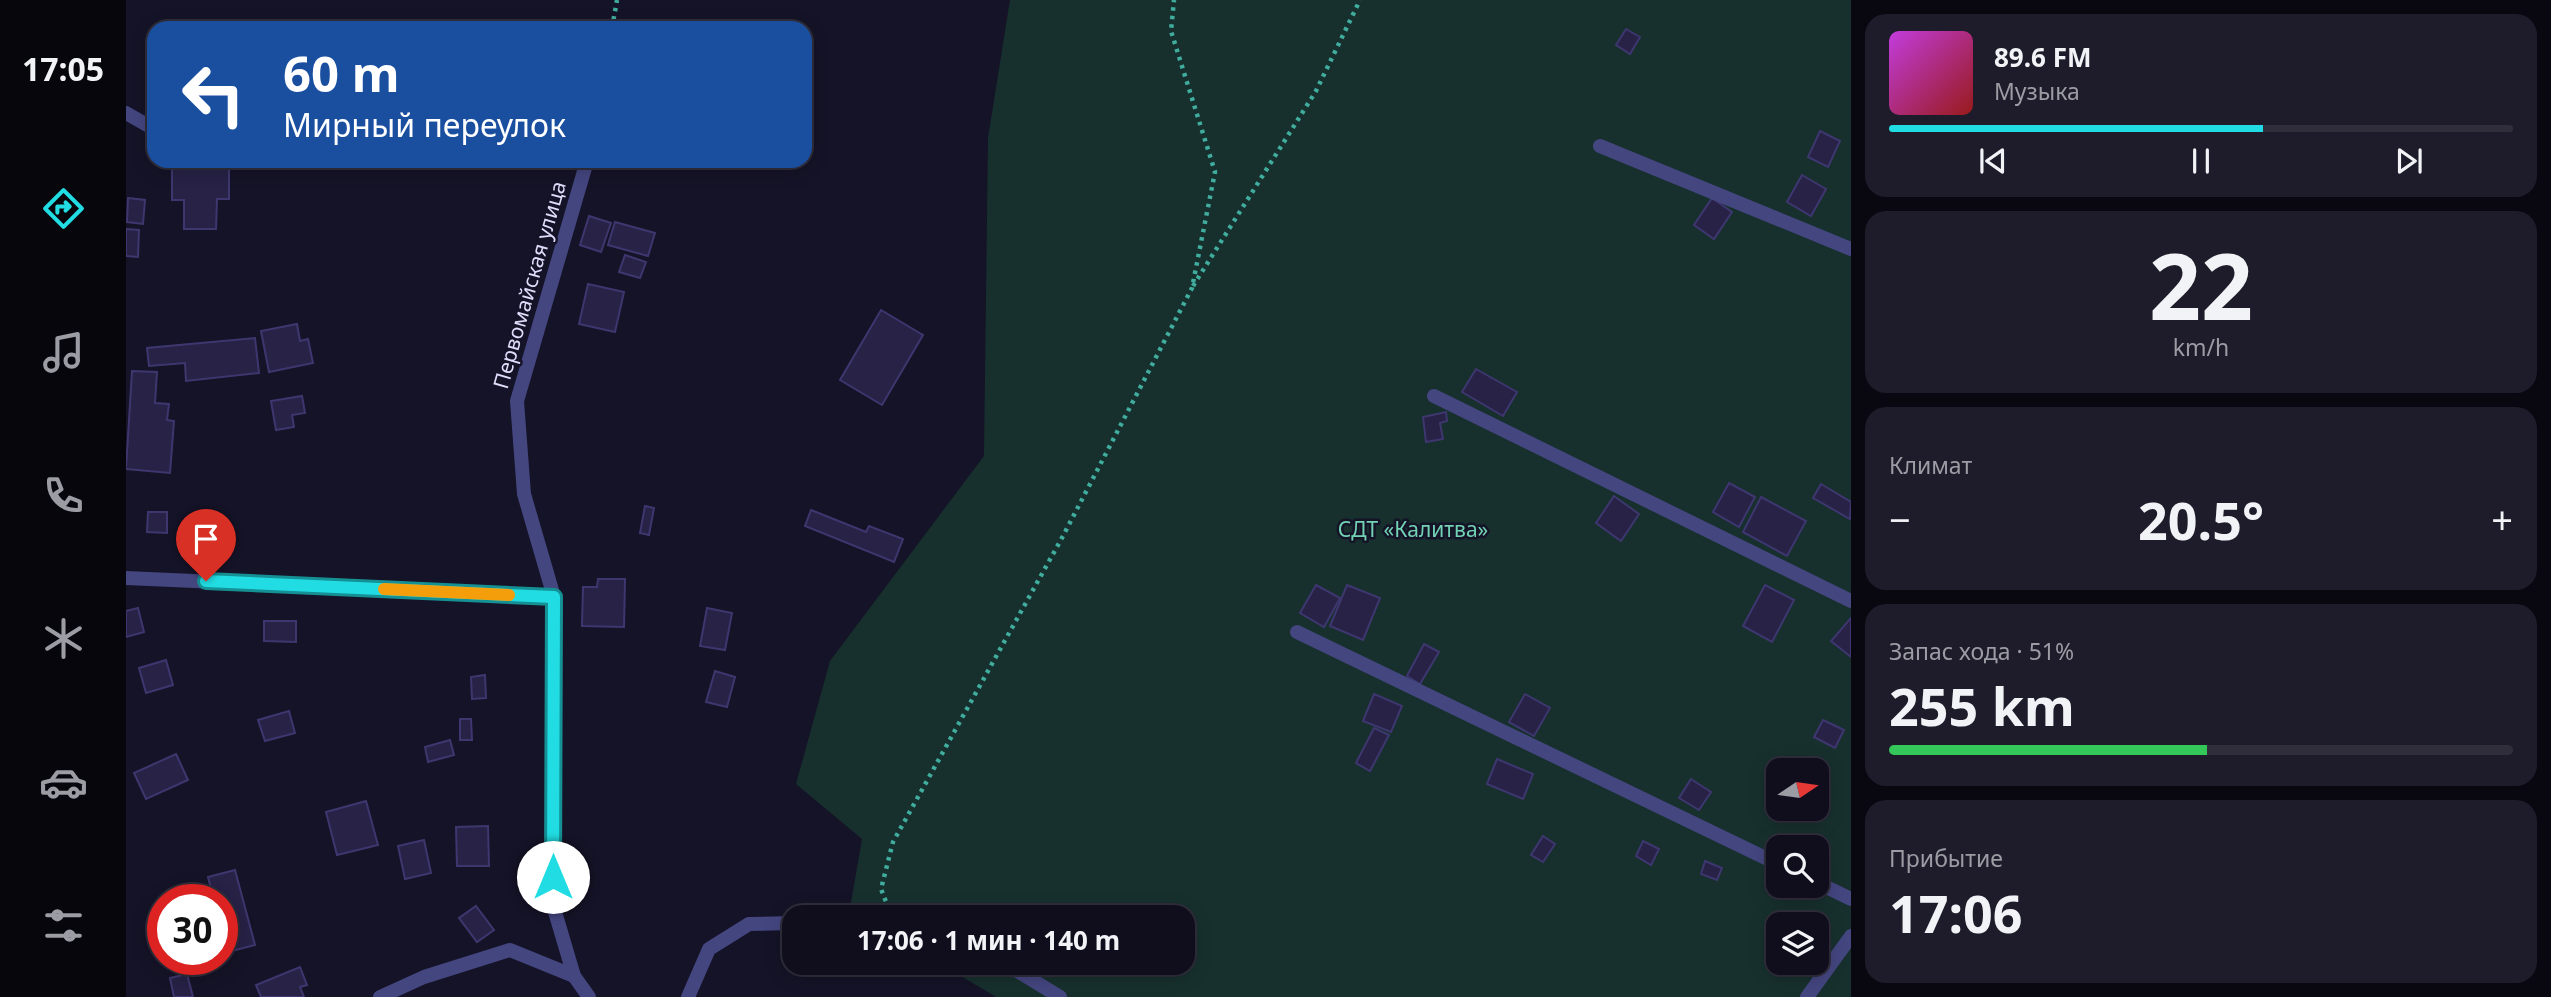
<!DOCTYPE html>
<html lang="ru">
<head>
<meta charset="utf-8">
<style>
	body { margin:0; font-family:"Noto Sans",sans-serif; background:#1e1c2a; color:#f1f3f6; height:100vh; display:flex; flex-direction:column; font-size:26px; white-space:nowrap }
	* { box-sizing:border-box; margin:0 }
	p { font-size:23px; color:#9c9ca4 }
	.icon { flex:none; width:38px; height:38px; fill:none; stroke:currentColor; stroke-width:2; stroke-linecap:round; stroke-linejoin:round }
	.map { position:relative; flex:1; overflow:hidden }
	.details { display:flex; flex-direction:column; gap:14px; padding:14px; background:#090810; width:700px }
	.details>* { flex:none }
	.top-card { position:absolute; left:21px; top:21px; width:665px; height:147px; border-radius:21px; box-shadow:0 4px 18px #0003,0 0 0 2px #302e3b; background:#1a4fa0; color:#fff; overflow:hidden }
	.needle { width:46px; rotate:77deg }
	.tools { position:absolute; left:1640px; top:758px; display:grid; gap:14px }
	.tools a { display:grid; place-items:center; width:63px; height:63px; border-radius:14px; background:#100e1d; box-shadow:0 4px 18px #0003,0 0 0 2px #302e3b; font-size:35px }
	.speed { position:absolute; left:21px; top:884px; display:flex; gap:14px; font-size:35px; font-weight:700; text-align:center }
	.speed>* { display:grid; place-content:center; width:91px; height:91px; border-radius:50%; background:#100e1d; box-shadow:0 4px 18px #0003,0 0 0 2px #302e3b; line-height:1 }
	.speed .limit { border:10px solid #d22; background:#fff; color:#111 }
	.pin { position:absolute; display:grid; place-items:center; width:60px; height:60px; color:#fff; margin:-72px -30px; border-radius:50% 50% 50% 0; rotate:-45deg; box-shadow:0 0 7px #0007 }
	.pin .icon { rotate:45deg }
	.me { position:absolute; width:77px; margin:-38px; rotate:0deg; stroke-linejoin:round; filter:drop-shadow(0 0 5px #0008) }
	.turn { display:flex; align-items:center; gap:24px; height:147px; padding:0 21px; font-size:32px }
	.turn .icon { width:91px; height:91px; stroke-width:2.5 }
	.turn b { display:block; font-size:49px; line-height:60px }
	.big { font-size:52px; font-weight:700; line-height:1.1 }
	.details .widget { flex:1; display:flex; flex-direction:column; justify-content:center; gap:10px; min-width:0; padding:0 24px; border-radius:21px; background:#1e1c2a }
	.details .dial { align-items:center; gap:0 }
	.dial b { font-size:91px; line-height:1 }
	.song { display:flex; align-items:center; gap:21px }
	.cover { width:84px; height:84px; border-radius:10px; background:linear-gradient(135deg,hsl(290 70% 55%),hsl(0 70% 35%)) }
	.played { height:7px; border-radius:4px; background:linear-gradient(90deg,#21dde3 60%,#302e3b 60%) }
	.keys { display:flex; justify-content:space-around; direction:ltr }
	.heat { display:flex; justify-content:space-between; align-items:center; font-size:38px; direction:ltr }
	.charge { height:10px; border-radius:5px; background:linear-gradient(90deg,#34c759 51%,#302e3b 0) }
	.trip { position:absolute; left:656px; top:905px; width:413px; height:70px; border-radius:21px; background:#100e1d; box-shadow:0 4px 18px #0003,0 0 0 2px #302e3b; font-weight:700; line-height:70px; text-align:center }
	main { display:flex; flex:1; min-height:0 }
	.tabs { display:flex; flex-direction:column; width:126px; justify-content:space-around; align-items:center; background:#06060c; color:#9c9ca4 }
	.tabs .icon { width:49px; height:49px }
	.tabs .on { color:#21dde3 }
	.tabs b { font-size:32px; color:#f1f3f6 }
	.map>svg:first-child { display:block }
	.green { fill:#17302e; fill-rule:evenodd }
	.building { fill:#272246; stroke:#3e376f; stroke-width:2 }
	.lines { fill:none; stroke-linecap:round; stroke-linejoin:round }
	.path { stroke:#40ad9f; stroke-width:4.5; stroke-dasharray:3.5 5; stroke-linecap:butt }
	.lane { stroke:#444680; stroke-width:14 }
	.street { stroke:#444680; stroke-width:14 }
	.route-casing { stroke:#159094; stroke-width:18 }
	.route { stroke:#21dde3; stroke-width:12 }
	.slow { stroke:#f59e0b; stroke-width:12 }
	.labels { text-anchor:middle; stroke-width:5; stroke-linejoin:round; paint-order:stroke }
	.street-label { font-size:21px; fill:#dfddfb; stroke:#151327 }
	.park-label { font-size:21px; fill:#71d3b4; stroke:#151327 }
</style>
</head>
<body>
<main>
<nav class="tabs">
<b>17:05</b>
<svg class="icon on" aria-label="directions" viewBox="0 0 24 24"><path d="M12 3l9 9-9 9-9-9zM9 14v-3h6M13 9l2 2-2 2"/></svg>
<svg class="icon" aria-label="music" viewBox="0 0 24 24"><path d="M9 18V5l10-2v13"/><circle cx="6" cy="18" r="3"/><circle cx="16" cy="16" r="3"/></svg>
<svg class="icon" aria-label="phone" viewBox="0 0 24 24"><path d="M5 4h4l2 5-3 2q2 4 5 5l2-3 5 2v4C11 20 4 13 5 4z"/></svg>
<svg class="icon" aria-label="climate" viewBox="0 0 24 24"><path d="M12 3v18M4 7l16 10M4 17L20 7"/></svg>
<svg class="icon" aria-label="car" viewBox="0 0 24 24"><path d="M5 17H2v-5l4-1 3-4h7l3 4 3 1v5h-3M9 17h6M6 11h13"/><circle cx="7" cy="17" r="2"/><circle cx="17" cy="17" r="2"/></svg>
<svg class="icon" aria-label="filters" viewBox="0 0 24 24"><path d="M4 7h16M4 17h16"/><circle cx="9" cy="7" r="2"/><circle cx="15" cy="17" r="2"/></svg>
</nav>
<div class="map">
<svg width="1725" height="997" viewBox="0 0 1725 997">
	<rect width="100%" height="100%" fill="#151327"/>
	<path class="green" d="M884,0H1725V997H870L813,963L1057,962V917H739L724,908L736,839L670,784L704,661L858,456L862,138ZM1652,770H1690V808H1652ZM1652,847H1690V886H1652ZM1652,924H1690V962H1652Z"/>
	<g class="building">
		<path d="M1500,29L1514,37L1504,54L1490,45Z"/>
		<path d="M1694,131L1714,141L1702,167L1682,157Z"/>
		<path d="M46,161H103V199H91L90,229H58V200H46Z"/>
		<path d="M1676,175L1700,189L1685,216L1661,202Z"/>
		<path d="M2,198L19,200L17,224L1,222Z"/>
		<path d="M1586,198L1606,212L1588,239L1568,225Z"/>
		<path d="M463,216L485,223L475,252L454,245Z"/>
		<path d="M489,222L529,233L522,256L482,245Z"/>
		<path d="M0,229L13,230L12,257L0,256Z"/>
		<path d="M499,255L520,262L514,278L493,272Z"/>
		<path d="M462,284L498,292L489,332L453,324Z"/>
		<path d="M755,310L797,335L756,405L714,380Z"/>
		<path d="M171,324L174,341L182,339L187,363L143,372L135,331Z"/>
		<path d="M129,338L133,373L60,381L59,363L23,366L21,348Z"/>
		<path d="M1350,369L1391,392L1377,416L1336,392Z"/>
		<path d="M6,371L31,372L29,403L43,404L41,420L48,421L44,473L0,469Z"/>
		<path d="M176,396L179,413L166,415L168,427L150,430L145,401Z"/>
		<path d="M1320,412L1321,421L1314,423L1317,439L1300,442L1297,417Z"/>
		<path d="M1603,483L1629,497L1613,527L1587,512Z"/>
		<path d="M1695,484L1725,502L1724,519L1687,498Z"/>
		<path d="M1488,496L1513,514L1495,541L1470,523Z"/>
		<path d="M1635,497L1680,521L1661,556L1617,532Z"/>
		<path d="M519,506L528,508L523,535L514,533Z"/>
		<path d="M685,510L740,532L743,526L777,539L768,562L679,526Z"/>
		<path d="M22,512H41V533L21,532Z"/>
		<path d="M472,579H499L498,627L456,626L457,587H471Z"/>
		<path d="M1190,585L1214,598L1198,627L1174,613Z"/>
		<path d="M1221,585L1254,598L1237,640L1204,626Z"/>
		<path d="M1639,585L1668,600L1646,642L1617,626Z"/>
		<path d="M12,608L18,632L0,637V611Z"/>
		<path d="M581,608L606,613L599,650L574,646Z"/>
		<path d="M1725,618V657L1705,641Z"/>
		<path d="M138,621H170V642L138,641Z"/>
		<path d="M1298,644L1313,652L1294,684L1281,676Z"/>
		<path d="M40,660L47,685L20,693L13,668Z"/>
		<path d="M589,671L609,677L601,707L580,702Z"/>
		<path d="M359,675L360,698L346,699L345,677Z"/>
		<path d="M1248,694L1276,706L1265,732L1237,721Z"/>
		<path d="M1399,694L1424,708L1408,736L1383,722Z"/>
		<path d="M163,711L169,733L139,741L132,720Z"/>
		<path d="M334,719H345L346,740H334Z"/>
		<path d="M1697,720L1718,730L1709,748L1688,737Z"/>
		<path d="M1248,728L1263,735L1244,771L1230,763Z"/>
		<path d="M324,740L328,755L302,762L299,747Z"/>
		<path d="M50,754L62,780L20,799L8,773Z"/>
		<path d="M1371,759L1407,774L1397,799L1361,784Z"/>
		<path d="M1565,779L1585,792L1573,810L1553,798Z"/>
		<path d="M240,801L252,845L211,855L200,812Z"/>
		<path d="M362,826L363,866H331L330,827Z"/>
		<path d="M1417,836L1429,844L1417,862L1405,855Z"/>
		<path d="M1679,838L1702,853L1690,871V847H1673Z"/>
		<path d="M298,840L305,873L279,879L272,846Z"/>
		<path d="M1517,841L1533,849L1525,865L1510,856Z"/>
		<path d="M1579,861L1596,868L1591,880L1575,874Z"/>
		<path d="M109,870L129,945L102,952L96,932V900H88L82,877Z"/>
		<path d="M350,906L368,930L351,942L333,918Z"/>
		<path d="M174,967L181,985L174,987L178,997H135L130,985Z"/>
		<path d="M61,974L67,997H48L44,978Z"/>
	</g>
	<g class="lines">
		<g class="path">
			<path d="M486,28L491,0"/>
			<path d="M1067,286L1190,91L1234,0"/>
			<path d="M766,917L755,889L767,842L937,536L1066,288L1089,172L1045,31L1048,0"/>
		</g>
		<g class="lane">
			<path d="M1474,146L1725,249"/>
			<path d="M1308,396L1725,601"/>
			<path d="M1171,632L1652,864"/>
			<path d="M1690,882L1725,899"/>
			<path d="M877,962L934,997"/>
			<path d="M562,997L583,949L623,924L668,923"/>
		</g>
		<g class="street">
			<path d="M0,113L28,129"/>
			<path d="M461,161L391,401L398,494L428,597L427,905L448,976L463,997"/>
			<path d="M0,578L428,597"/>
			<path d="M254,997L298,977L384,950L448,976"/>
			<path d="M1681,997L1725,936"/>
		</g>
	</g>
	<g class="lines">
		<g class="route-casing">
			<path id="route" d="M80,581L428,597L427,877"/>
		</g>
		<use href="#route" class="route"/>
		<path class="slow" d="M258,589L383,595"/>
	</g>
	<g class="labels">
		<g class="street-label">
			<text transform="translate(404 285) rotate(-74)" y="7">Первомайская улица</text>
		</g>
		<g class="park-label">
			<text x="1287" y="537">СДТ «Калитва»</text>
		</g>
	</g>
</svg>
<div class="tools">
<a><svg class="needle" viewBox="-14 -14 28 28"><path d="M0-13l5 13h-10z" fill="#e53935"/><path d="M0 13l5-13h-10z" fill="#9c9ca4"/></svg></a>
<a><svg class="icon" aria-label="search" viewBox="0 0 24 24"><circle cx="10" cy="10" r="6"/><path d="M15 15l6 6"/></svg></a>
<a><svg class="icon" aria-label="layers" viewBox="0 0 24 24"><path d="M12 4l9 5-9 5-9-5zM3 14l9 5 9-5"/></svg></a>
</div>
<div class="speed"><div class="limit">30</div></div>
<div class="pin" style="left:80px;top:581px;background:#d93025"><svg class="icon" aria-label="arrive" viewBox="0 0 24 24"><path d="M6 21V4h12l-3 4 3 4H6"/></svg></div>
<svg class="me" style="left:427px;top:877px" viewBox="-20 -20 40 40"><circle r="19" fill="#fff"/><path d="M0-13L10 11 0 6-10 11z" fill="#21dde3"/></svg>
<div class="trip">17:06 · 1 мин · 140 m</div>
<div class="top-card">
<div class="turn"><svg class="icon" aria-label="left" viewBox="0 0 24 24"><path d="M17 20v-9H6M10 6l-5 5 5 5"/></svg><div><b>60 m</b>Мирный переулок</div></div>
</div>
</div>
<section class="details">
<div class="widget">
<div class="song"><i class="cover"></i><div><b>89.6 FM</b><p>Музыка</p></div></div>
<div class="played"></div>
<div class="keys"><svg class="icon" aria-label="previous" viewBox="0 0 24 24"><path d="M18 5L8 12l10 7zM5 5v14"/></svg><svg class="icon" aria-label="pause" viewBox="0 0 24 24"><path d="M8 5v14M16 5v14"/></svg><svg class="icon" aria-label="next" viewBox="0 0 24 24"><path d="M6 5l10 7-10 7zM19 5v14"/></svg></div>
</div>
<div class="widget dial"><b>22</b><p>km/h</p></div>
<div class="widget"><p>Климат</p>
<div class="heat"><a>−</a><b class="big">20.5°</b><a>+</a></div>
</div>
<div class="widget"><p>Запас хода · 51%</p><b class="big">255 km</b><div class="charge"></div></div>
<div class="widget"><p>Прибытие</p><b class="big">17:06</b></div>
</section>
</main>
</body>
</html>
